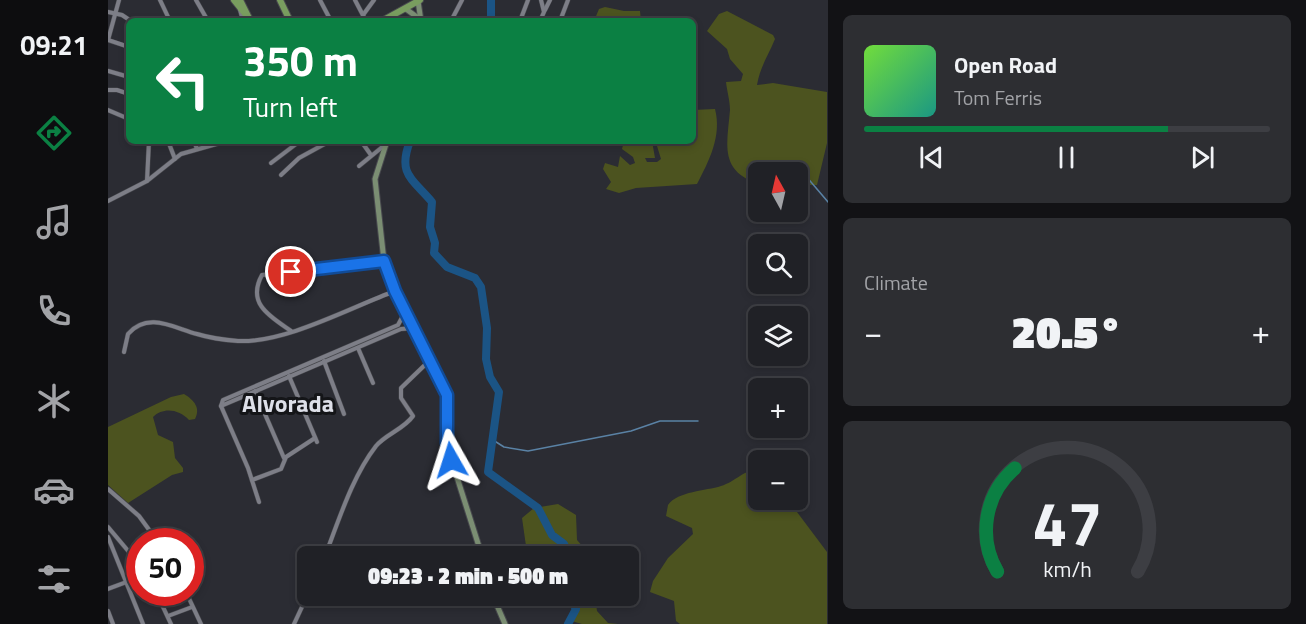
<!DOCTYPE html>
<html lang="en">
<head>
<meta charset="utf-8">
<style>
	body { margin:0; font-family:"Titillium Web",sans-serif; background:#2d2e32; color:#f1f3f6; height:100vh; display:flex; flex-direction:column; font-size:22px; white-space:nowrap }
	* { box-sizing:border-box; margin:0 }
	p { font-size:20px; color:#a2a3a7 }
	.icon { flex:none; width:33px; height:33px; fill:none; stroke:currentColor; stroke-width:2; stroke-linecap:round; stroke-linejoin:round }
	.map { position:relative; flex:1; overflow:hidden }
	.drawer { display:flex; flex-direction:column; gap:15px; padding:15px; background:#121215; width:478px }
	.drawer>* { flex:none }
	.banner { position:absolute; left:18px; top:18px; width:570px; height:126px; border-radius:9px; box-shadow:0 3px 9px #0003,0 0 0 2px #3d3e43; background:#0b8043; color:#fff; overflow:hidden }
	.needle { width:39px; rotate:352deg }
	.buttons { position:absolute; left:640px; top:162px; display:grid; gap:12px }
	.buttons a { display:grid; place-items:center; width:60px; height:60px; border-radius:9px; background:#202126; box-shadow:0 3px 9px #0003,0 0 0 2px #3d3e43; font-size:30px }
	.speed { position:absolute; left:18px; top:528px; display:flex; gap:12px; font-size:30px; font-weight:700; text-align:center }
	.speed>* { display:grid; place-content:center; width:78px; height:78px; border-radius:50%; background:#202126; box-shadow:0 3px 9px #0003,0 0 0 2px #3d3e43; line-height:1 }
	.speed .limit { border:9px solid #d22; background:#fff; color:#111 }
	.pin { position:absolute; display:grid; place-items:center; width:51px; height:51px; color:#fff; margin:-26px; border:3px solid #fff; border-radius:50%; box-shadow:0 2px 6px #0007 }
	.me { position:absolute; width:66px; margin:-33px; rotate:354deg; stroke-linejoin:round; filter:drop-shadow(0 0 4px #0008) }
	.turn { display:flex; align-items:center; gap:21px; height:126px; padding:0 18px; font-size:27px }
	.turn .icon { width:78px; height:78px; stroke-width:2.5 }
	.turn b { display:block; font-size:42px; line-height:51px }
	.big { font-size:45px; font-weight:800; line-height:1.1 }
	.drawer .tile { flex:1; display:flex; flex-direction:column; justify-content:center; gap:9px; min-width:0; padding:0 21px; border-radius:9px; background:#2d2e32 }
	.drawer .dial { align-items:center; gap:0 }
	.dial svg { height:156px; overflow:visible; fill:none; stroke:#3d3e43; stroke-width:7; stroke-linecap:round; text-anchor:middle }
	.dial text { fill:#f1f3f6; stroke:none }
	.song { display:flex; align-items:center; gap:18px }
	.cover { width:72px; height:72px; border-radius:9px; background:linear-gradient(135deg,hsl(100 70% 55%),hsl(170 70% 35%)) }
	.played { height:6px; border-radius:3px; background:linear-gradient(90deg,#0b8043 75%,#3d3e43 75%) }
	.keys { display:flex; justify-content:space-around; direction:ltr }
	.heat { display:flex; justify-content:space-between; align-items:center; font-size:33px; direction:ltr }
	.trip { position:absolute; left:189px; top:546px; width:342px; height:60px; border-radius:9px; background:#202126; box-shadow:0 3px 9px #0003,0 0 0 2px #3d3e43; font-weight:800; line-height:60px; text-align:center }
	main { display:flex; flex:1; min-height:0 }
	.tabs { display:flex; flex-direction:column; width:108px; justify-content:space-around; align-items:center; background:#0d0d0f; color:#a2a3a7 }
	.tabs .icon { width:42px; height:42px }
	.tabs .on { color:#0b8043 }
	.tabs b { font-size:27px; color:#f1f3f6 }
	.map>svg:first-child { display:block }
	.green { fill:#4c531f }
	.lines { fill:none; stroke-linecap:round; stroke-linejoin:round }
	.stream { stroke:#5a82a5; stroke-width:1.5 }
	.river { stroke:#1b5485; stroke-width:8 }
	.street-casing { stroke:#48494e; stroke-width:5 }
	.secondary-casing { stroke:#48494e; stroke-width:7 }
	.primary-casing { stroke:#48494e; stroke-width:8 }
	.street { stroke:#7d7e87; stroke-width:4 }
	.secondary { stroke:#7b8e73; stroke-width:5 }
	.primary { stroke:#799d5f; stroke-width:6 }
	.route-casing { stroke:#114b97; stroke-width:15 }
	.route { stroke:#1a73e8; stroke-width:10 }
	.labels { text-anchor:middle; stroke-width:6; stroke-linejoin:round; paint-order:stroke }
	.district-label { font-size:24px; font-weight:bold; fill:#dee0e9; stroke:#141518 }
</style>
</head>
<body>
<main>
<nav class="tabs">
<b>09:21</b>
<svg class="icon on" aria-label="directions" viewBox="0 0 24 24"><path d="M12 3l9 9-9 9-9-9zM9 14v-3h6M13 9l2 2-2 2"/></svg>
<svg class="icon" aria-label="music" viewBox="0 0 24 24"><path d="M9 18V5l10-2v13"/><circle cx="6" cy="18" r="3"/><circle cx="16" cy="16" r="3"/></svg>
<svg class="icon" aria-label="phone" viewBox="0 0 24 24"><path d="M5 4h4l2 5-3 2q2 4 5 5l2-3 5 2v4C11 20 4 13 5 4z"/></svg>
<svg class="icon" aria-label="climate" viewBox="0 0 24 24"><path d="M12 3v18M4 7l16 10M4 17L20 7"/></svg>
<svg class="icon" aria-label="car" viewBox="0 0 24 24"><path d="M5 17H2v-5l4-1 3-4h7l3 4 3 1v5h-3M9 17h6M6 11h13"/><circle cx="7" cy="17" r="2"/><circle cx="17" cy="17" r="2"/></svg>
<svg class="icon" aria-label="filters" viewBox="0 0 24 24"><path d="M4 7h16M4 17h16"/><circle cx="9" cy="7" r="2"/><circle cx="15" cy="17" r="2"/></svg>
</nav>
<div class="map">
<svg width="720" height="624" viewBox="0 0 720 624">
	<rect width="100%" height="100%" fill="#2b2c33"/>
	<g class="green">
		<path d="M497,7L516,11H532L533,21H486L491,9Z"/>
		<path d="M619,11L665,35L667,39C660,56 652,67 649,85L665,83L719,92V143L709,185H690V172H651V184C611,171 619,145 622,110C622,101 619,91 618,82L633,81L635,74L622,59L619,49L599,31L611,14Z"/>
		<path d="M607,109C614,136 601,161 589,184L528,188L511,193L498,189L503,182L495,169L497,163L510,167L512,156L522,165L527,163L525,157L514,149L516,141H544L547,158H537L539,162H549L553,159L549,146L552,141H585V110Z"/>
		<path d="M76,394C86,400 93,408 87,419L81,420C71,409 55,407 45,417L50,435L65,442L67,458L75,468V472L64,475L20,503L0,485V427L63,397Z"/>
		<path d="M651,469V500H680L719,552V624H572L568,621L566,601L542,592L545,581L560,558L585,534L584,528L558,516L560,505C570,491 598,491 613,486C627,482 637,469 651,469Z"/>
		<path d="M450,504L468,515L469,540L476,548V556H423L419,553L414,518L426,508Z"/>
		<path d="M470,596H487L489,611L500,623L510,624H474L460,620L475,602Z"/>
	</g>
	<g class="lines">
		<g class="stream">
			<path d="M697,175L720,202"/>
			<path d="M385,440L396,447L420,451L523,431L552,421H590"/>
		</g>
		<g class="river">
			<path d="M383,0V21"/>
			<path d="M302,141C289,175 305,179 324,202L322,227L327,243L326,253L339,267L367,278L373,287L379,328L378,359L382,377L391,392L380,472L430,508L444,535L456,544L462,556"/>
			<path d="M460,624L468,609L461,596"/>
		</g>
		<g class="street-casing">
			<g id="street">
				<path d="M52,0L62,21"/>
				<path d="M88,0L100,21"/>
				<path d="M212,0L223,21"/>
				<path d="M247,0L258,21"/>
				<path d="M131,6L135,21"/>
				<path d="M437,10L442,0"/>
				<path d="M0,12L14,15L23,21"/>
				<path d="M255,15L266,0"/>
				<path d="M343,21L354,0"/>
				<path d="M412,21L420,0"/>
				<path d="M432,21L436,12L433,0"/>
				<path d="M452,21L460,0"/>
				<path d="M0,40L11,0"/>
				<path d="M0,40L21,47"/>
				<path d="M0,71L21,77"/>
				<path d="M0,90H9L21,94"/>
				<path d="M0,110L21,119"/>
				<path d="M60,141L67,159"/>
				<path d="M86,141L89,149"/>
				<path d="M253,141L263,155"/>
				<path d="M163,163L192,141"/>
				<path d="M251,166L278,144"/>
				<path d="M173,175L191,158L222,141"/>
				<path d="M39,181L41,141"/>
				<path d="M0,201L39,181L73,154L119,141"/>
				<path d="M297,312L290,325L115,400L113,406L293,329L306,328"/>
				<path d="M183,331C163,317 138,304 154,275L276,261"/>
				<path d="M250,348L265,383"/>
				<path d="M16,352L20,334C40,311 66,328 89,334C102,338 116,340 130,341C178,343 241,308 287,291"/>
				<path d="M216,361L236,414"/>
				<path d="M181,376L209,442"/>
				<path d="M147,391L176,458"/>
				<path d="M113,406L140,468L151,502"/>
				<path d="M144,480L173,469L178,457L207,438"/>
				<path d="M0,489L31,516L50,542"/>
				<path d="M0,527L32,565"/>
				<path d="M0,537L35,624"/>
				<path d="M217,556C231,520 244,477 268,446C278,434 296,429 305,416L293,398V388L322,360"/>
				<path d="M0,589L32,577"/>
				<path d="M48,592L63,624"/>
				<path d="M78,592L93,624"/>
				<path d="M0,611L5,624"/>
				<path d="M60,616L84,607"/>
				<path d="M186,624L200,594"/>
			</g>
		</g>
		<g class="secondary-casing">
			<g id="secondary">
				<path d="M310,1L313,21"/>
				<path d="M298,9L313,20"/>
				<path d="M279,141L267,179L276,261L287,291L339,395L341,452L374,556"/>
				<path d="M385,596L397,624"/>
			</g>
		</g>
		<g class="primary-casing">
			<g id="primary">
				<path d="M126,0L143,21"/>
				<path d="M132,0L142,20"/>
				<path d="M172,0L182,21"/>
				<path d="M274,21L312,0"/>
			</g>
		</g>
		<use href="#street" class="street"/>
		<use href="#secondary" class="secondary"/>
		<use href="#primary" class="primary"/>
	</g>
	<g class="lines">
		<g class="route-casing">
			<path id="route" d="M183,272L276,261L287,291L339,395V443L343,460"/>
		</g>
		<use href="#route" class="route"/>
	</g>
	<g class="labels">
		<g class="district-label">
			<text x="180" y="412">Alvorada</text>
		</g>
	</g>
</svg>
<div class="buttons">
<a><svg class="needle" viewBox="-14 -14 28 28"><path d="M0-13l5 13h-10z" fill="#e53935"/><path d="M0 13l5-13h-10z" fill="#a2a3a7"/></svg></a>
<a><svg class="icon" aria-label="search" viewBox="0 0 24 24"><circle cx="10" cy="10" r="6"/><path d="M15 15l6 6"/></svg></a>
<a><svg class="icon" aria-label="layers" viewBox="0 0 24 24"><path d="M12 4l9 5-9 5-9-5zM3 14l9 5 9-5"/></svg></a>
<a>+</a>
<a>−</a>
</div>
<div class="speed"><div class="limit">50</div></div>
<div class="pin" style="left:183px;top:272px;background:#d93025"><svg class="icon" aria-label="arrive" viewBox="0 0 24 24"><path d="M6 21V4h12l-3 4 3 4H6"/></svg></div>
<svg class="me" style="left:343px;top:460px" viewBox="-20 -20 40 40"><path d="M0-17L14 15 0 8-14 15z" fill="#1a73e8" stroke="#fff" stroke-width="4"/></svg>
<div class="trip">09:23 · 2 min · 500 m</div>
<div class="banner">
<div class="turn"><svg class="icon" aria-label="left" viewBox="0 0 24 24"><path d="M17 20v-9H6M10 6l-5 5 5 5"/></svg><div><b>350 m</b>Turn left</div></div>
</div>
</div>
<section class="drawer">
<div class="tile">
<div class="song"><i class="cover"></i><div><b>Open Road</b><p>Tom Ferris</p></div></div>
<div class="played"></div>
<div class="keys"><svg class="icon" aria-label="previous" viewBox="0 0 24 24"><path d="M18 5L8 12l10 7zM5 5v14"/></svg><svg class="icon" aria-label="pause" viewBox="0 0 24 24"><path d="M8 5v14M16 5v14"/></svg><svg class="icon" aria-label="next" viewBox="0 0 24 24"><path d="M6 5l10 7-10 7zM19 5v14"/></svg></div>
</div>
<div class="tile"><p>Climate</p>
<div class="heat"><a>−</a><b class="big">20.5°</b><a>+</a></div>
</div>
<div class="tile dial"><svg viewBox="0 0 100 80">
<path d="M14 69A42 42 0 1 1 86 69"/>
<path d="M14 69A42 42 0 0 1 23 16" stroke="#0b8043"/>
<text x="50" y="56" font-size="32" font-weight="700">47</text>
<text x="50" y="72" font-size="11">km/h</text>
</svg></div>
</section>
</main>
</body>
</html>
